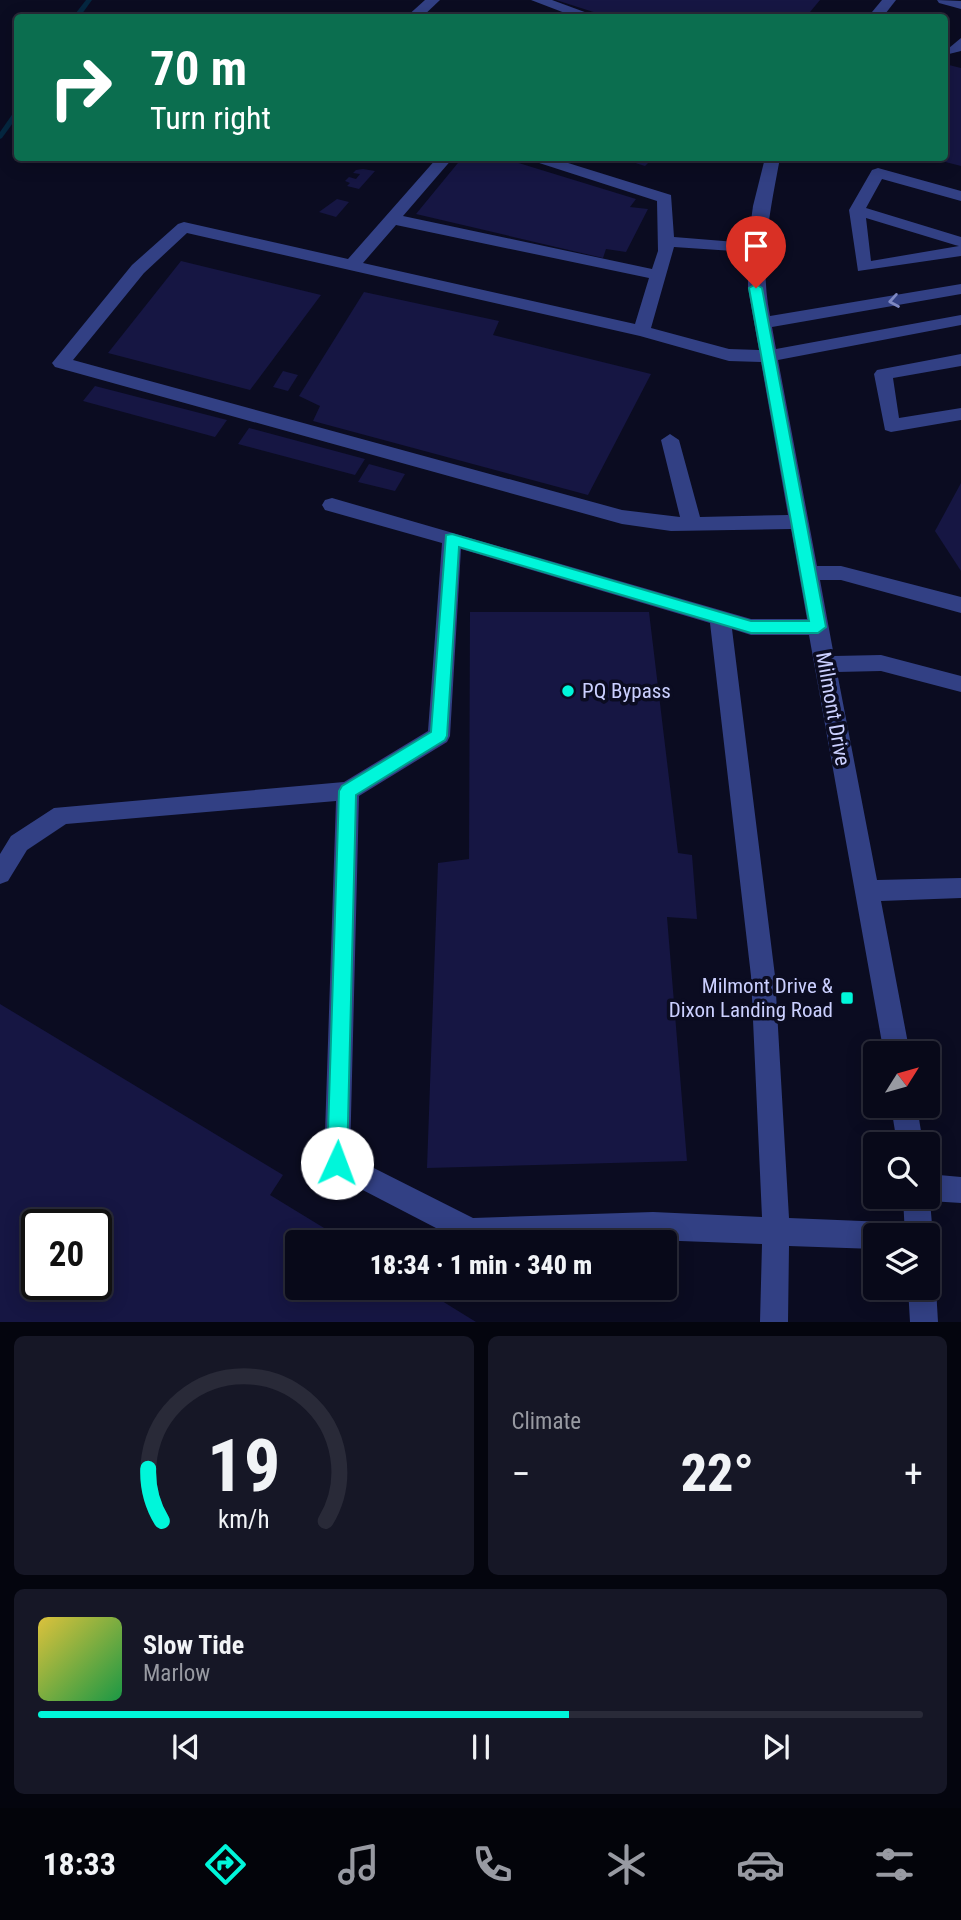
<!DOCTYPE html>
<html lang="en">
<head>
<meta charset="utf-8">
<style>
	body { margin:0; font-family:"Roboto Condensed",sans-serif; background:#161726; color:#f1f3f6; height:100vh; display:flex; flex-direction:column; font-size:26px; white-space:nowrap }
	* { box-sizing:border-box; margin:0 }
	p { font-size:23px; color:#989aa2 }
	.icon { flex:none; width:38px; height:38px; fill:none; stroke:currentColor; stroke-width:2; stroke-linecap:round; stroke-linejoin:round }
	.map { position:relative; height:1322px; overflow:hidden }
	.sheet { display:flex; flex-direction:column; gap:14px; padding:14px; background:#04050e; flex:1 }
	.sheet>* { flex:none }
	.top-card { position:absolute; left:14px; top:14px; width:934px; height:147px; border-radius:7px; box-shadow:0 4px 18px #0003,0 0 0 2px #292a38; background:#0b6e4f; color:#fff; overflow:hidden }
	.needle { width:46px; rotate:53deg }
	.fabs { position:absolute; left:863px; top:1041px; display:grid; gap:14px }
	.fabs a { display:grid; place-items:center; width:77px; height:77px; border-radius:7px; background:#080919; box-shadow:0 4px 18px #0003,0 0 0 2px #292a38; font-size:35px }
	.speed { position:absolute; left:21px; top:1209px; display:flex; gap:14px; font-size:35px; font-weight:700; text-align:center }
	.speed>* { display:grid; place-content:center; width:91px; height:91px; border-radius:50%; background:#080919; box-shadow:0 4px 18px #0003,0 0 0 2px #292a38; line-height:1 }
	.speed .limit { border:4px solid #111; border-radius:10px; background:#fff; color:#111 }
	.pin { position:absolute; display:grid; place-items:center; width:60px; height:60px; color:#fff; margin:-72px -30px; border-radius:50% 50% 50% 0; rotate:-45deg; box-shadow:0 0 7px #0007 }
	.pin .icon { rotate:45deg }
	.me { position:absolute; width:77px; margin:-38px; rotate:2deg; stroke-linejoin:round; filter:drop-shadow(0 0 5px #0008) }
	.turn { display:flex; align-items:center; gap:24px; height:147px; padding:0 21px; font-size:32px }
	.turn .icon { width:91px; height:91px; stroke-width:2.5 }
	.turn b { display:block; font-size:49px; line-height:60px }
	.big { font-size:52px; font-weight:800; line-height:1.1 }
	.sheet .card { flex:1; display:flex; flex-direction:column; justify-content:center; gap:10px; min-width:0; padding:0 24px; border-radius:10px; background:#161726 }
	.sheet .dial { align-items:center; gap:0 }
	.dial svg { height:182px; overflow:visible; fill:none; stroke:#292a38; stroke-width:7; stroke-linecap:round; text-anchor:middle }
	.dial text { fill:#f1f3f6; stroke:none }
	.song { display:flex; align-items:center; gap:21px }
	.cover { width:84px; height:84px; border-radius:10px; background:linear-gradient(135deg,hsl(50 70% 55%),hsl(140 70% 35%)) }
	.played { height:7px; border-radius:4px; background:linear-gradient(90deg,#00f6da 60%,#292a38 60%) }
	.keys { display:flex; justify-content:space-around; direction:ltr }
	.heat { display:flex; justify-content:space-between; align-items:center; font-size:38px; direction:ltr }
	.sheet .tiles { flex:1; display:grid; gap:14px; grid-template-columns:1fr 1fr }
	.card:last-child { grid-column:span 2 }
	.trip { position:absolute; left:285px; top:1230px; width:392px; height:70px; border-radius:7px; background:#080919; box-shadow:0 4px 18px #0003,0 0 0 2px #292a38; font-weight:800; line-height:70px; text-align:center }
	.menu { display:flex; height:112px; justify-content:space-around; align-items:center; background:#03040a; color:#989aa2 }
	.menu .icon { width:49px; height:49px }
	.menu .on { color:#00f6da }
	.menu b { font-size:32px; color:#f1f3f6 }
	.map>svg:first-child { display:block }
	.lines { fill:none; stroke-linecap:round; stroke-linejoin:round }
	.stream { fill:#052740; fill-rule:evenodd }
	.building { fill:#161643; fill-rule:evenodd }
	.minor { fill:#324084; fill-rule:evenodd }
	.oneway { stroke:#7e88c2 }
	.route { fill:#00f6da; stroke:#00a08e; stroke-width:2 }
	.poi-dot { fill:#00f6da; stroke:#0b0c21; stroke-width:2.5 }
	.labels { text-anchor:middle; stroke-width:7; stroke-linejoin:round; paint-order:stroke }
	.poi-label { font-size:21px; fill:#cbd0ff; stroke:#0b0c21; text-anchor:start }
	.street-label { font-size:21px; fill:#cbd0ff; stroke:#0b0c21 }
</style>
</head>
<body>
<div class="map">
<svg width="961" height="1322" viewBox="0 0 961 1322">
	<rect width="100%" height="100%" fill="#0b0c21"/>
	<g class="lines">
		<g class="stream">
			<path d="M86,0H92L79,18H72Z"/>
			<path d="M18,108V116L2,138L0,139V132L16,109Z"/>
		</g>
	</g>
	<g class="building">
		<path d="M556,0H820L805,18H612Z"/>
		<path d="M945,64L961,68V166L930,158H945Z"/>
		<path d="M462,158H502L636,199L630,207L648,209L626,252L606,249L603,258L416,214Z"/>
		<path d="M620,158H636L649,162L645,166Z"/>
		<path d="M363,169L375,171L359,189L347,186L350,183L345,181L349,177L356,179L360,174L353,173L356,170Z"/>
		<path d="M337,199L349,202L336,217L319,212Z"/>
		<path d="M181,261L321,295L250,390L108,353Z"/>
		<path d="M364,292L499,321L493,335L651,374L588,495L313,421L320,406L299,396Z"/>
		<path d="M283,371L298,375L288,391L273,387Z"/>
		<path d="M95,386L227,420L215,437L83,401Z"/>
		<path d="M249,428L365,459L355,475L238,444Z"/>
		<path d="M369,464L405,474L395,491L358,482Z"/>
		<path d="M961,483V571L935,531Z"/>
		<path d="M470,612H649L678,853L692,855L697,919L667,917L687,1161L427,1168L438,863L469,859Z"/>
		<path d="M0,1004L283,1175L270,1195L347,1242H298V1288H421L476,1322H0ZM37,1225H96V1284H37Z"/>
	</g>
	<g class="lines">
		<g class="minor">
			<path d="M425,0H440L421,18H405Z"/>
			<path d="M531,0H552L601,18H578Z"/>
			<path d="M882,0H896L882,18H867Z"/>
			<path d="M937,0L961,1V9L939,3Z"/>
			<path d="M961,38V51L949,54V48Z"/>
			<path d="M437,158H453L403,216L652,269L658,251L657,201L533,161L531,158H552L671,195L674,237L748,243L753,206L765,158H780C770,212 759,260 770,316L961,284V294L772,327L776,349L961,315V325L778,360L817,566H841L961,597V613L841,580H820L834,656L881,655L961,676V692L881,671L837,672L877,880L961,878V898L881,901L910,1054H884L809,635H751L732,629L775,976L789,1218L886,1222L896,1226L900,1236H875V1249L789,1246L788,1322H760L762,1244L653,1240L463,1242L328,1172L324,1163L336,801L66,824L27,850L8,881L0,884V854L11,836L54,808L344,782L428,731L442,543L325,510L322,505L325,500L332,498L751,619H807L791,529L671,531L622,524L55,367L52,363L132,265L178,224L184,222L348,259ZM396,225L649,278L635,324L363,263ZM187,233L640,336L729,361L761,362L788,515L700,517L679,440L670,434L661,440L680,517L622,510L73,360L144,273ZM674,247L748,252V288L759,350L729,349L651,328ZM461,549L710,623L751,976L762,1217L653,1212L473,1218L350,1156L359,796L447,742L450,736Z"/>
			<path d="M878,168L961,191V201L882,179L866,208L961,237V256L858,271L849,210L872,170ZM866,218L955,245L959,246L871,261Z"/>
			<path d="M961,354V366L893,378L899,418L961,408V420L891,432L885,430L874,374L877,370Z"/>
			<path d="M891,1106H917L923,1144H897Z"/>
			<path d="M928,1174L961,1177V1203L930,1201L933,1236L928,1246V1236H905L903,1197H928Z"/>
			<path d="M928,1276L932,1278L936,1288L938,1322H910L908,1288H928Z"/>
		</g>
	</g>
	<defs><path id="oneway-chevron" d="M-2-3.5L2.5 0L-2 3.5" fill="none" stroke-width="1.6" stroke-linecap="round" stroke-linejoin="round" transform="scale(1.75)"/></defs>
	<use class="oneway" href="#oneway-chevron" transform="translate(894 301) rotate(170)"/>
	<path class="route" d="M756,284L762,288L826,627L818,633H751L459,547L447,736L445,740L356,795L347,1163L344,1170L337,1173L330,1170L327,1163L339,791L342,786L431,732L446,535L452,534L751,621H809L749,288Z"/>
	<g class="poi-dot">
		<circle cx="568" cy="691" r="7"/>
		<rect x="840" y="991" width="14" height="14" rx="3.5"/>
	</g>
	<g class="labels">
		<g class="poi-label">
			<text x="582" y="698">PQ Bypass</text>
			<text x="833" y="993" text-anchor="end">Milmont Drive &amp;<tspan x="833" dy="24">Dixon Landing Road</tspan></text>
		</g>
		<g class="street-label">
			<text transform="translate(833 709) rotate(80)" y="7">Milmont Drive</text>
		</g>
	</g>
</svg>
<div class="fabs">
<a><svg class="needle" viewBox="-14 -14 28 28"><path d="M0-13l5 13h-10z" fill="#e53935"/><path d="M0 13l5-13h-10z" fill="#989aa2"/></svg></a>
<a><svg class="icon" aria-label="search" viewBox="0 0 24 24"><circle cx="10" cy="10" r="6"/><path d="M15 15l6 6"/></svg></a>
<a><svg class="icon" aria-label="layers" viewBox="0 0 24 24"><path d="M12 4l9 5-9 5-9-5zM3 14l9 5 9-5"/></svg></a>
</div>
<div class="speed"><div class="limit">20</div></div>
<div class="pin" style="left:756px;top:288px;background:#d93025"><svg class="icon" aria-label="arrive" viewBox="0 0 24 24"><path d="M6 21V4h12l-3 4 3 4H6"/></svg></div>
<svg class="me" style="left:337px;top:1163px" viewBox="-20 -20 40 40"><circle r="19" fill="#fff"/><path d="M0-13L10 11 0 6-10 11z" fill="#00f6da"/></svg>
<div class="trip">18:34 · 1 min · 340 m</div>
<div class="top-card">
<div class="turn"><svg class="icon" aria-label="right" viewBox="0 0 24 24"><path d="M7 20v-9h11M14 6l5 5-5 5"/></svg><div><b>70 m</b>Turn right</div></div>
</div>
</div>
<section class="sheet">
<div class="tiles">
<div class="card dial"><svg viewBox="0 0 100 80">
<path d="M14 69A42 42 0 1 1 86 69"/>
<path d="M14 69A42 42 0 0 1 8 46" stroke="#00f6da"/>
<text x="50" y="56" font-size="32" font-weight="700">19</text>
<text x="50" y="72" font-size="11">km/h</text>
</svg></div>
<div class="card"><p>Climate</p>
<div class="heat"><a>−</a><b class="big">22°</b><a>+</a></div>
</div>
<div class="card">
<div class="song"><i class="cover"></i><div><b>Slow Tide</b><p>Marlow</p></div></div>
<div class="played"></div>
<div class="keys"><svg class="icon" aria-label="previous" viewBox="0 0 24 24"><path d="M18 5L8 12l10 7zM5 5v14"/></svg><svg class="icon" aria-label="pause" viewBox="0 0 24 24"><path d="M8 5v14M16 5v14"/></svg><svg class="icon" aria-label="next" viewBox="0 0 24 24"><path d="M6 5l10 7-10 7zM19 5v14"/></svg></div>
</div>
</div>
</section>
<nav class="menu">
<b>18:33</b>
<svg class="icon on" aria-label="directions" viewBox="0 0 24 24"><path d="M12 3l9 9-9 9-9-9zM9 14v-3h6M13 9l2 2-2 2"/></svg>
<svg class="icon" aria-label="music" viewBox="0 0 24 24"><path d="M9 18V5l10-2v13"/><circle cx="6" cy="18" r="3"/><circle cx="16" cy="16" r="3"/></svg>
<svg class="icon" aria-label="phone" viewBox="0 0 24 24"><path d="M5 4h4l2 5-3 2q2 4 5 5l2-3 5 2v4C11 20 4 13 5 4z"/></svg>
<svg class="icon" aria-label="climate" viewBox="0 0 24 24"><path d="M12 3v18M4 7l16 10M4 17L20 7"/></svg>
<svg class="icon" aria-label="car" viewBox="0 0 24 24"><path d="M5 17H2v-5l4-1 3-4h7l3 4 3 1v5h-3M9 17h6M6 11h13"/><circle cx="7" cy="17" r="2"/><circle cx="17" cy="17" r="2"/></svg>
<svg class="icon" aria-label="filters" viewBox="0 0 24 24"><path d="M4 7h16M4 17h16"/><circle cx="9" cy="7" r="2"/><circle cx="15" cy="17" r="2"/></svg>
</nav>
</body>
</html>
